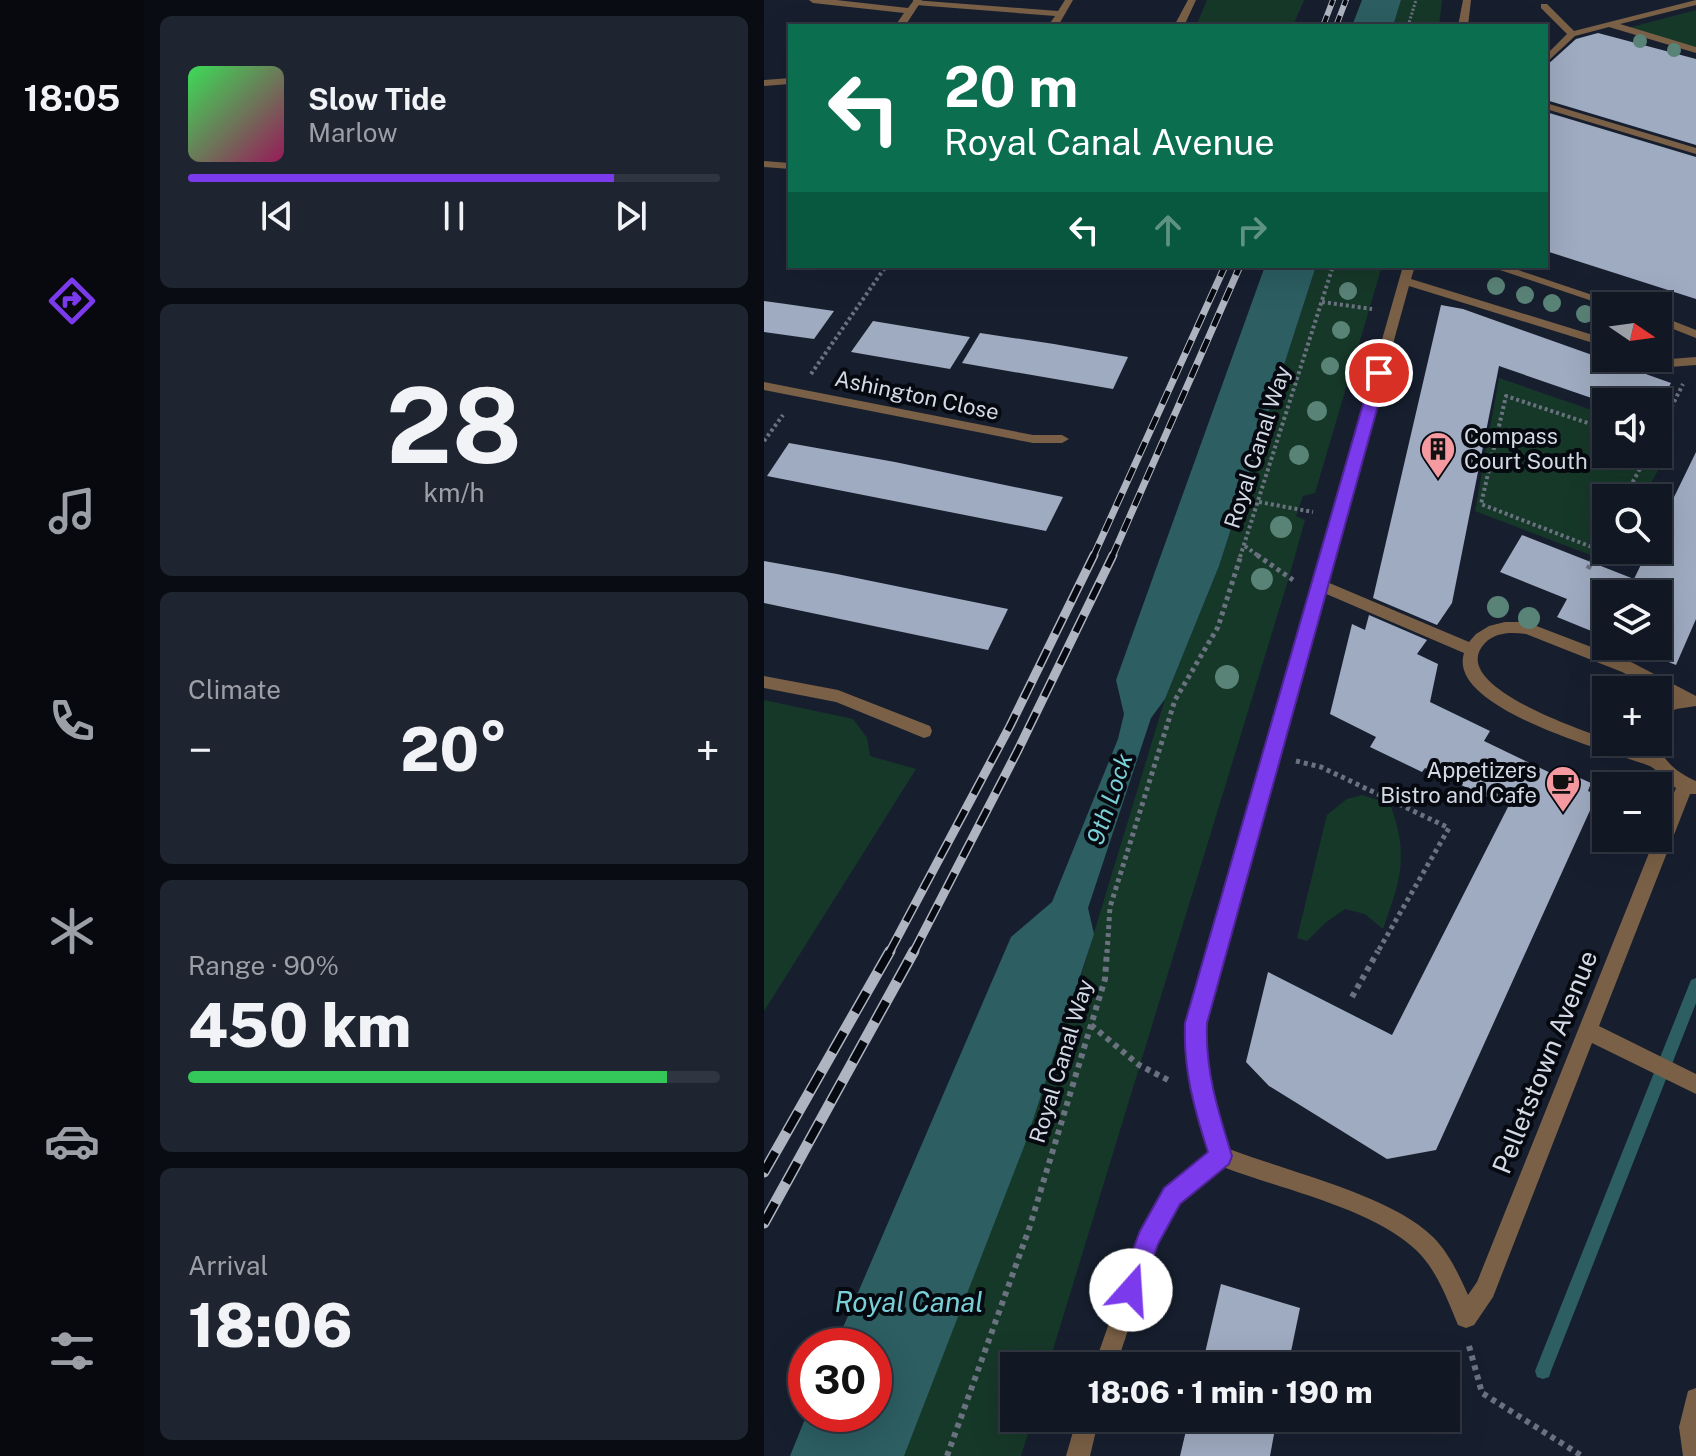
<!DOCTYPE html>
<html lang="en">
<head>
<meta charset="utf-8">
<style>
	body { margin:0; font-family:"Public Sans",sans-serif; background:#1e2430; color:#f1f3f6; height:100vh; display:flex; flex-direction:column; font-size:30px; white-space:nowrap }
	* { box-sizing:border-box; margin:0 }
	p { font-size:26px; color:#9c9fa6 }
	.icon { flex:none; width:44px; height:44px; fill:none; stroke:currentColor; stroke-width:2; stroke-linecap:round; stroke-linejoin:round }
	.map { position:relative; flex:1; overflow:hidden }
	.panel { display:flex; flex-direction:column; gap:16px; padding:16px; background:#090d13; width:620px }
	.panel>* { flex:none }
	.guide { position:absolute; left:24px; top:24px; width:760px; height:244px; border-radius:0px; box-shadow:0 8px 32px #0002,0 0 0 2px #303641; background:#0b6e4f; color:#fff; overflow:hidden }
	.needle { width:52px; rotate:103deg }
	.fabs { position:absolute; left:828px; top:292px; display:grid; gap:16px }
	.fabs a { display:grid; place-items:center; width:80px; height:80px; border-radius:0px; background:#111723; box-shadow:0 8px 32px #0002,0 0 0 2px #303641; font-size:40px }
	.speed { position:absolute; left:24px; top:1328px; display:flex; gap:16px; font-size:40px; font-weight:700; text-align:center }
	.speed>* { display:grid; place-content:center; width:104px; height:104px; border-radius:50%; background:#111723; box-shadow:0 8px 32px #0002,0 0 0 2px #303641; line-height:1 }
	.speed .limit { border:12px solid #d22; background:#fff; color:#111 }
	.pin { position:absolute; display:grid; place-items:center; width:68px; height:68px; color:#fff; margin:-34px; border:4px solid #fff; border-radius:50%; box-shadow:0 2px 8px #0007 }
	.me { position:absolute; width:88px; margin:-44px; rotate:19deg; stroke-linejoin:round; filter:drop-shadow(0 0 6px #0008) }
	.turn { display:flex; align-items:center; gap:28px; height:168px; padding:0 24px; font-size:36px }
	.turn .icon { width:104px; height:104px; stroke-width:2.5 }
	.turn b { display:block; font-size:56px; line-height:68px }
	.lanes { display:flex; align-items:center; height:76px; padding:0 24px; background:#0003; justify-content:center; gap:40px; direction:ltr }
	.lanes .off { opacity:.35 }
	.big { font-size:60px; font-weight:800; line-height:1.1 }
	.panel .widget { flex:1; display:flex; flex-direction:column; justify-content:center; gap:12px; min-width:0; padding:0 28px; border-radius:12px; background:#1e2430 }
	.panel .dial { align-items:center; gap:0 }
	.dial b { font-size:104px; line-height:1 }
	.song { display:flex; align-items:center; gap:24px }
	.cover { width:96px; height:96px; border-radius:12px; background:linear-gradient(135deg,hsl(130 70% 55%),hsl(330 70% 35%)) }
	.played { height:8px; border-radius:4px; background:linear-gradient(90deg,#7c3aed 80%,#303641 80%) }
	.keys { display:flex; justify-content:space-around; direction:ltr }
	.heat { display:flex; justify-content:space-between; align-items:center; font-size:44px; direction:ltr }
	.charge { height:12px; border-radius:6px; background:linear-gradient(90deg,#34c759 90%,#303641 0) }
	.trip { position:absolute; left:236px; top:1352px; width:460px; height:80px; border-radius:0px; background:#111723; box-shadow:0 8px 32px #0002,0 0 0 2px #303641; font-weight:800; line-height:80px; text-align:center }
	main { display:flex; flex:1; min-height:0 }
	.dock { display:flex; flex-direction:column; width:144px; justify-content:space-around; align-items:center; background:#07090e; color:#9c9fa6 }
	.dock .icon { width:56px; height:56px }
	.dock .active { color:#7c3aed }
	.dock b { font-size:36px; color:#f1f3f6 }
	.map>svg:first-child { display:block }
	.green { fill:#163829 }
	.water { fill:#2c5e62 }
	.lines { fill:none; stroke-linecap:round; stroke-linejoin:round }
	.stream { fill:#2c5e62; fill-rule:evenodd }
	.building { fill:#9fabc1 }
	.path-far3 { stroke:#6a727f; stroke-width:3; stroke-dasharray:2 2; stroke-linecap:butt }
	.path-far2 { stroke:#6a727f; stroke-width:4; stroke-dasharray:3 3; stroke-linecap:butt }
	.path-far1 { stroke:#6a727f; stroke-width:5; stroke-dasharray:4 4; stroke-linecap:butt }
	.path { stroke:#6a727f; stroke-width:6; stroke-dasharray:5 5; stroke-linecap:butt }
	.lane { fill:#7a6046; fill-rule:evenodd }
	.street { fill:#7a6046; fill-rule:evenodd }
	.rail-far3-casing { stroke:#aeb4c0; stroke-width:6 }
	.rail-far2-casing { stroke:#aeb4c0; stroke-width:7 }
	.rail-far1-casing { stroke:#aeb4c0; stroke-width:9 }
	.rail-casing { stroke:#aeb4c0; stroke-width:11 }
	.rail-far3 { stroke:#060910; stroke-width:4; stroke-dasharray:11; stroke-linecap:butt }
	.rail-far2 { stroke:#060910; stroke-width:5; stroke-dasharray:14; stroke-linecap:butt }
	.rail-far1 { stroke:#060910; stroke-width:6; stroke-dasharray:18; stroke-linecap:butt }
	.rail { stroke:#060910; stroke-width:8; stroke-dasharray:23; stroke-linecap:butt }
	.tree { fill:#5a8377 }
	.route { fill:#7c3aed; stroke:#51269a; stroke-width:2 }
	.labels { text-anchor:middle; stroke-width:8; stroke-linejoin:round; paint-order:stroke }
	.street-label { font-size:22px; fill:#d4dae5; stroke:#060910 }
	.poi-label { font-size:22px; fill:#d4dae5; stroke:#060910; text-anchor:start }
	.water-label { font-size:24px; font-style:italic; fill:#79d0d7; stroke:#060910 }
	.near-street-label { font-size:26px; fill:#d4dae5; stroke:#060910 }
	.near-water-label { font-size:28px; font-style:italic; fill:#79d0d7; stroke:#060910 }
</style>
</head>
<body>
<main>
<nav class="dock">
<b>18:05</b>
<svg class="icon active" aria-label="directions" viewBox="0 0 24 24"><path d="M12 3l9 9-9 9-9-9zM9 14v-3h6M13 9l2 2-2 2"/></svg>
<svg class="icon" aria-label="music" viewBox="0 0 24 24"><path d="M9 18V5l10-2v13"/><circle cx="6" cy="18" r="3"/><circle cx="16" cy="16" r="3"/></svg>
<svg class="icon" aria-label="phone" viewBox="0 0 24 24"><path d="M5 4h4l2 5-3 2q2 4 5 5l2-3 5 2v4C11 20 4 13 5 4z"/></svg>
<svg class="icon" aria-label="climate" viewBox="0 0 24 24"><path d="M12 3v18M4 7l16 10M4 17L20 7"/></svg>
<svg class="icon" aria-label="car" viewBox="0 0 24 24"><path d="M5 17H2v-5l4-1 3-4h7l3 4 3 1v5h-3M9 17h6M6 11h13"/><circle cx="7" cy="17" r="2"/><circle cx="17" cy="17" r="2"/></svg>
<svg class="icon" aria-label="filters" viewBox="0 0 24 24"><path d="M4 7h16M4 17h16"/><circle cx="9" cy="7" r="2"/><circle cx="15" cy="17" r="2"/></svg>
</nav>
<section class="panel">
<div class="widget">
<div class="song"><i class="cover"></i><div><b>Slow Tide</b><p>Marlow</p></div></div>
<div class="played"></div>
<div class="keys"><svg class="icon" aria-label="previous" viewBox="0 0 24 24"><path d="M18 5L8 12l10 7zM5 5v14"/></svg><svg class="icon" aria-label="pause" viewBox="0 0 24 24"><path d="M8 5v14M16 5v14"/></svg><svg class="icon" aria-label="next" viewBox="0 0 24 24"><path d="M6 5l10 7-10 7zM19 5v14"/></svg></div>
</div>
<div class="widget dial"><b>28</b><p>km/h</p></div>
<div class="widget"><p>Climate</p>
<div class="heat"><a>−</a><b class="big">20°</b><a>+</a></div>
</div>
<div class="widget"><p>Range · 90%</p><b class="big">450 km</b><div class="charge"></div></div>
<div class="widget"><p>Arrival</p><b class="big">18:06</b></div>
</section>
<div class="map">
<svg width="932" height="1456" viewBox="0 0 932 1456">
	<rect width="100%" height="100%" fill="#171f2f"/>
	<g class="green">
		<path d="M443,0H540L529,26H432Z"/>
		<path d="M637,0H678L675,26H629Z"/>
		<path d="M932,10V47L864,28Z"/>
		<path d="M552,266H618L551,493L539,496L532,516L541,520L525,577L284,1366H250V1418H269L257,1456H138L309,1002L401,699L455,566Z"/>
		<path d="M735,378L842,415V454H894V433L911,439L879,498H842V550H851L845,562L711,511Z"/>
		<path d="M0,700L89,719L103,738L106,756L152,769L0,1011Z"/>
		<path d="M598,795L626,804C645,856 637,878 619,929L601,914L581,909L561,923L543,941L533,938L563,815L583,799Z"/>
	</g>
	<g class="water">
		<path d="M598,0H637L629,26H588Z"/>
		<path d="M501,266H552L455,566L401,699L387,718L324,908L330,934L261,1144L140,1456H26L43,1414H110V1346H71L247,937L288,902L354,739L360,714L352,680Z"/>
	</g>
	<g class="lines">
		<path class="stream" d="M932,978V1003L787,1371L785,1377L779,1379L773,1377L771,1371L925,985L927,980Z"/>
	</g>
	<g class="building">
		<path d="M834,33L932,59V145L782,100V66L812,39Z"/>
		<path d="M782,112L932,157V299L782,251Z"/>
		<path d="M0,301L22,304L70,311L50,339L0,332Z"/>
		<path d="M677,305L699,309L907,383L894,407V402L842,403L735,366L688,603L673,625L609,598Z"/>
		<path d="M109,321L133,325L206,337L186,369L87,352Z"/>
		<path d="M216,333L290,344L364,357L349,389L198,363Z"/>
		<path d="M25,443L131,462L299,497L282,531L3,476Z"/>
		<path d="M932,452V619L912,665L865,646H894V594H842V637L793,617L803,599L736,572L758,535L870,579L884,550H894V530Z"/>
		<path d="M0,561L73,574L244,609L224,650L0,603Z"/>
		<path d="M605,615L663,640L653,654L674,664L666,702L726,731L720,741L795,777L798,770L827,783L824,791L833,795L672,1150L623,1159L505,1086L482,1062L504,972L628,1035L744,807L661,768L658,772L606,747L612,737L566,714L588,624L601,630Z"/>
		<path d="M457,1284L536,1308L524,1366H438Z"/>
		<path d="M425,1418H513L506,1456H416Z"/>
	</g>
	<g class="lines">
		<path class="path-far3" d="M644,26L652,0"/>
		<g class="path-far2">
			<path d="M558,302L608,309"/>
			<path d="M47,374L122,266"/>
			<path d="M894,434L919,384"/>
			<path d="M0,441L19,415"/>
			<path d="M860,498L884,454"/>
			<path d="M495,502L549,512"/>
			<path d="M481,546L496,557"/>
			<path d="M833,549L717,504L742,396L842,429"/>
			<path d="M476,557L569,266"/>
			<path d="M830,557L842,533"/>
		</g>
		<g class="path-far1">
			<path d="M493,555L529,580"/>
			<path d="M824,569L831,555"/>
			<path d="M532,761L557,767L685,828L613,953"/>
			<path d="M343,953L346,907L411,700L454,627L477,555"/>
		</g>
		<g class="path">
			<path d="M588,997L614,951"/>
			<path d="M327,1025L375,1065L406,1081"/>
			<path d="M705,1346L718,1393L818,1456"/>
			<path d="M183,1456L265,1229L341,979L343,951"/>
		</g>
		<g class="lane">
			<path d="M149,0L294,11L301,0H309L294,26H284L291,16L152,5L149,4Z"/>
			<path d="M26,78V84L0,86V80Z"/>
		</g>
		<g class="street">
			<path d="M45,0H72L144,8L150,0H158L141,26H131L140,13L49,3Z"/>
			<path d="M424,0H432L420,26H410Z"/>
			<path d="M699,0H707L704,26H694Z"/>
			<path d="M932,0V5L856,24L932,47V53L845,27L811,36L782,63V55L803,34L777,8V4H783L810,31Z"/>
			<path d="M782,103L932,148V154L782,109Z"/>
			<path d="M0,161L26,163V169L0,167Z"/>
			<path d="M639,266H651L647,279L842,339V347L645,286L563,582L705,642L712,634L725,626L741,622H762L869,663L932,696V706L912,709L894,720V705L907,697L858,672L762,634C747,632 732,632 721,643C681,685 816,729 842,739V742H852L879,750L877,742H893C899,762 914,773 932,781V794H926L835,1026L932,1074V1094L828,1043L729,1297L710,1325L702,1328L694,1325C683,1299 673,1270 652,1250C608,1208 516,1189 459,1167L415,1203L393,1244L352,1366H330L377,1232L401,1189L446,1152L426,1074L423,1023ZM560,593L700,653C682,709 846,751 883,765C893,768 902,782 912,788L894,832V838H891L713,1282L704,1295C695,1275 685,1253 669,1237C627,1195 522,1171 465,1149C452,1107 441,1067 441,1023Z"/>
			<path d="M724,266H742L861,306H843Z"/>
			<path d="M894,315L932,330V338L894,323Z"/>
			<path d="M894,355L906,359L932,357V365L906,367L883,358H894Z"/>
			<path d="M0,382L269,435H298L305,439L298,443H269L0,390Z"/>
			<path d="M0,676L74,690L166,726L168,731L166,736L160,738L72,702L0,688Z"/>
			<path d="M932,1388V1456H919L915,1427L924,1391Z"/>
			<path d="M313,1418H335L326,1456H302Z"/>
		</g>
		<g class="rail-far3-casing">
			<g id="rail-far3">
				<path d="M559,26L569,0"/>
				<path d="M572,26L582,0"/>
			</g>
		</g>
		<g class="rail-far2-casing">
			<g id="rail-far2">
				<path d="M329,557L461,266"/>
				<path d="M348,557L476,266"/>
			</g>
		</g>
		<g class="rail-far1-casing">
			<g id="rail-far1">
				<path d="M125,953L246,726L330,555"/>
				<path d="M149,953L253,752L349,555"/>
			</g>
		</g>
		<g class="rail-casing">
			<g id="rail">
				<path d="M0,1172L126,951"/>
				<path d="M0,1223L150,951"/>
			</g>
		</g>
		<use href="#rail-far3" class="rail-far3"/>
		<use href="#rail-far2" class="rail-far2"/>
		<use href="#rail-far1" class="rail-far1"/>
		<use href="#rail" class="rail"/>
	</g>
	<g class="tree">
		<circle cx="876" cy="41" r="7"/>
		<circle cx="910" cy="50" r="7"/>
		<circle cx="732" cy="286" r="9"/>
		<circle cx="584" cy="291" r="9"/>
		<circle cx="761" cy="295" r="9"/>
		<circle cx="788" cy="303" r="9"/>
		<circle cx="821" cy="314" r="9"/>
		<circle cx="577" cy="330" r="9"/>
		<circle cx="566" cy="366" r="9"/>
		<circle cx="553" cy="411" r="10"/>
		<circle cx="535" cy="455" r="10"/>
		<circle cx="517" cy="527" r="11"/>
		<circle cx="498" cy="579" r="11"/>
		<circle cx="734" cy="607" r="11"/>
		<circle cx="765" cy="618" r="11"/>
		<circle cx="463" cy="677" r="12"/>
	</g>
	<path class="route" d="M615,369L623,373L443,1023C441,1071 454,1111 468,1156L465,1164L416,1204L394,1244L375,1298L367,1302L358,1298L354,1290L376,1231L400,1188L444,1152C430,1108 419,1069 421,1023L608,373Z"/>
	<defs>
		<g id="building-pin" transform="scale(1.8)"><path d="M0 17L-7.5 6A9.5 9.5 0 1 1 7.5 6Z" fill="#f49aa0" stroke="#060910"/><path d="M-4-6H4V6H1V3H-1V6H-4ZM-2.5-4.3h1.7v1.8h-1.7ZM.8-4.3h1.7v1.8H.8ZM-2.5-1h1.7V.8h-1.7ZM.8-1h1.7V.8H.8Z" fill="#111"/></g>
		<g id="cafe-pin" transform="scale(1.8)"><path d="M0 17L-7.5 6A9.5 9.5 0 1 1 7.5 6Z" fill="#f49aa0" stroke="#060910"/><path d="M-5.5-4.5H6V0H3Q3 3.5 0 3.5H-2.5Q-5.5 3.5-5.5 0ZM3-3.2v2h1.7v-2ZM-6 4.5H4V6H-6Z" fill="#111"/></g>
	</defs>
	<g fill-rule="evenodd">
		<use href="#building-pin" x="674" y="449"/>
		<use href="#cafe-pin" x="799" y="783"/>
	</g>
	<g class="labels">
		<g class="street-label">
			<text transform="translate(153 395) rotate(12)" y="8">Ashington Close</text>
			<text transform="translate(493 447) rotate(-72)" y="8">Royal Canal Way</text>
			<text transform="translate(297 1061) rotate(-73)" y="8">Royal Canal Way</text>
		</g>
		<g class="poi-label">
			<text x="700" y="444">Compass<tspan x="700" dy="25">Court South</tspan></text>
			<text x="773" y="778" text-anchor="end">Appetizers<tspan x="773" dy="25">Bistro and Cafe</tspan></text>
		</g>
		<g class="water-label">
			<text transform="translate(346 799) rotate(-71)" y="8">9th Lock</text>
		</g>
		<g class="near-street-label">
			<text transform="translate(781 1062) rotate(-68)" y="9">Pelletstown Avenue</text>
		</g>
		<g class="near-water-label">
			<text x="145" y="1312">Royal Canal</text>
		</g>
	</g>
</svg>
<div class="fabs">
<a><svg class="needle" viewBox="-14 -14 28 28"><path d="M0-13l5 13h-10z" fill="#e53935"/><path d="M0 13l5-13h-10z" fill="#9c9fa6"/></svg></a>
<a><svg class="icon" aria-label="sound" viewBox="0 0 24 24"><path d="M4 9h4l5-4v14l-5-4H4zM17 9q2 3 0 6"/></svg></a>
<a><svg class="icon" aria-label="search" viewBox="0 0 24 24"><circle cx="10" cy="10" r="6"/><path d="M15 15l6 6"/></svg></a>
<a><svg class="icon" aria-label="layers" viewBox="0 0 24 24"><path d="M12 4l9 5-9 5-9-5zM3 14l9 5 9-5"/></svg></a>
<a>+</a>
<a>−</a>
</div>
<div class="speed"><div class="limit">30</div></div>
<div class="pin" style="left:615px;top:373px;background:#d93025"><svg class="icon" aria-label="arrive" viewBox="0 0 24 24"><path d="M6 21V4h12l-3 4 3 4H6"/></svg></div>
<svg class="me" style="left:367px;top:1290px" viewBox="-20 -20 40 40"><circle r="19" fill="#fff"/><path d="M0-13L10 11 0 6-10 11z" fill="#7c3aed"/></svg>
<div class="trip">18:06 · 1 min · 190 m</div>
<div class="guide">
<div class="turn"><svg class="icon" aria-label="left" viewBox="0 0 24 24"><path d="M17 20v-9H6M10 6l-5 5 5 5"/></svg><div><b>20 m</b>Royal Canal Avenue</div></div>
<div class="lanes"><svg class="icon" aria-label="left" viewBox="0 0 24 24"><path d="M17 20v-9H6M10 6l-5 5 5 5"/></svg><svg class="icon off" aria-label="ahead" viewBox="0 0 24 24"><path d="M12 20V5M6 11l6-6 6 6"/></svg><svg class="icon off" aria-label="right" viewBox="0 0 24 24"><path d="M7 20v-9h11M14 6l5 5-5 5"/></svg></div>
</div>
</div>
</main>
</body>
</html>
